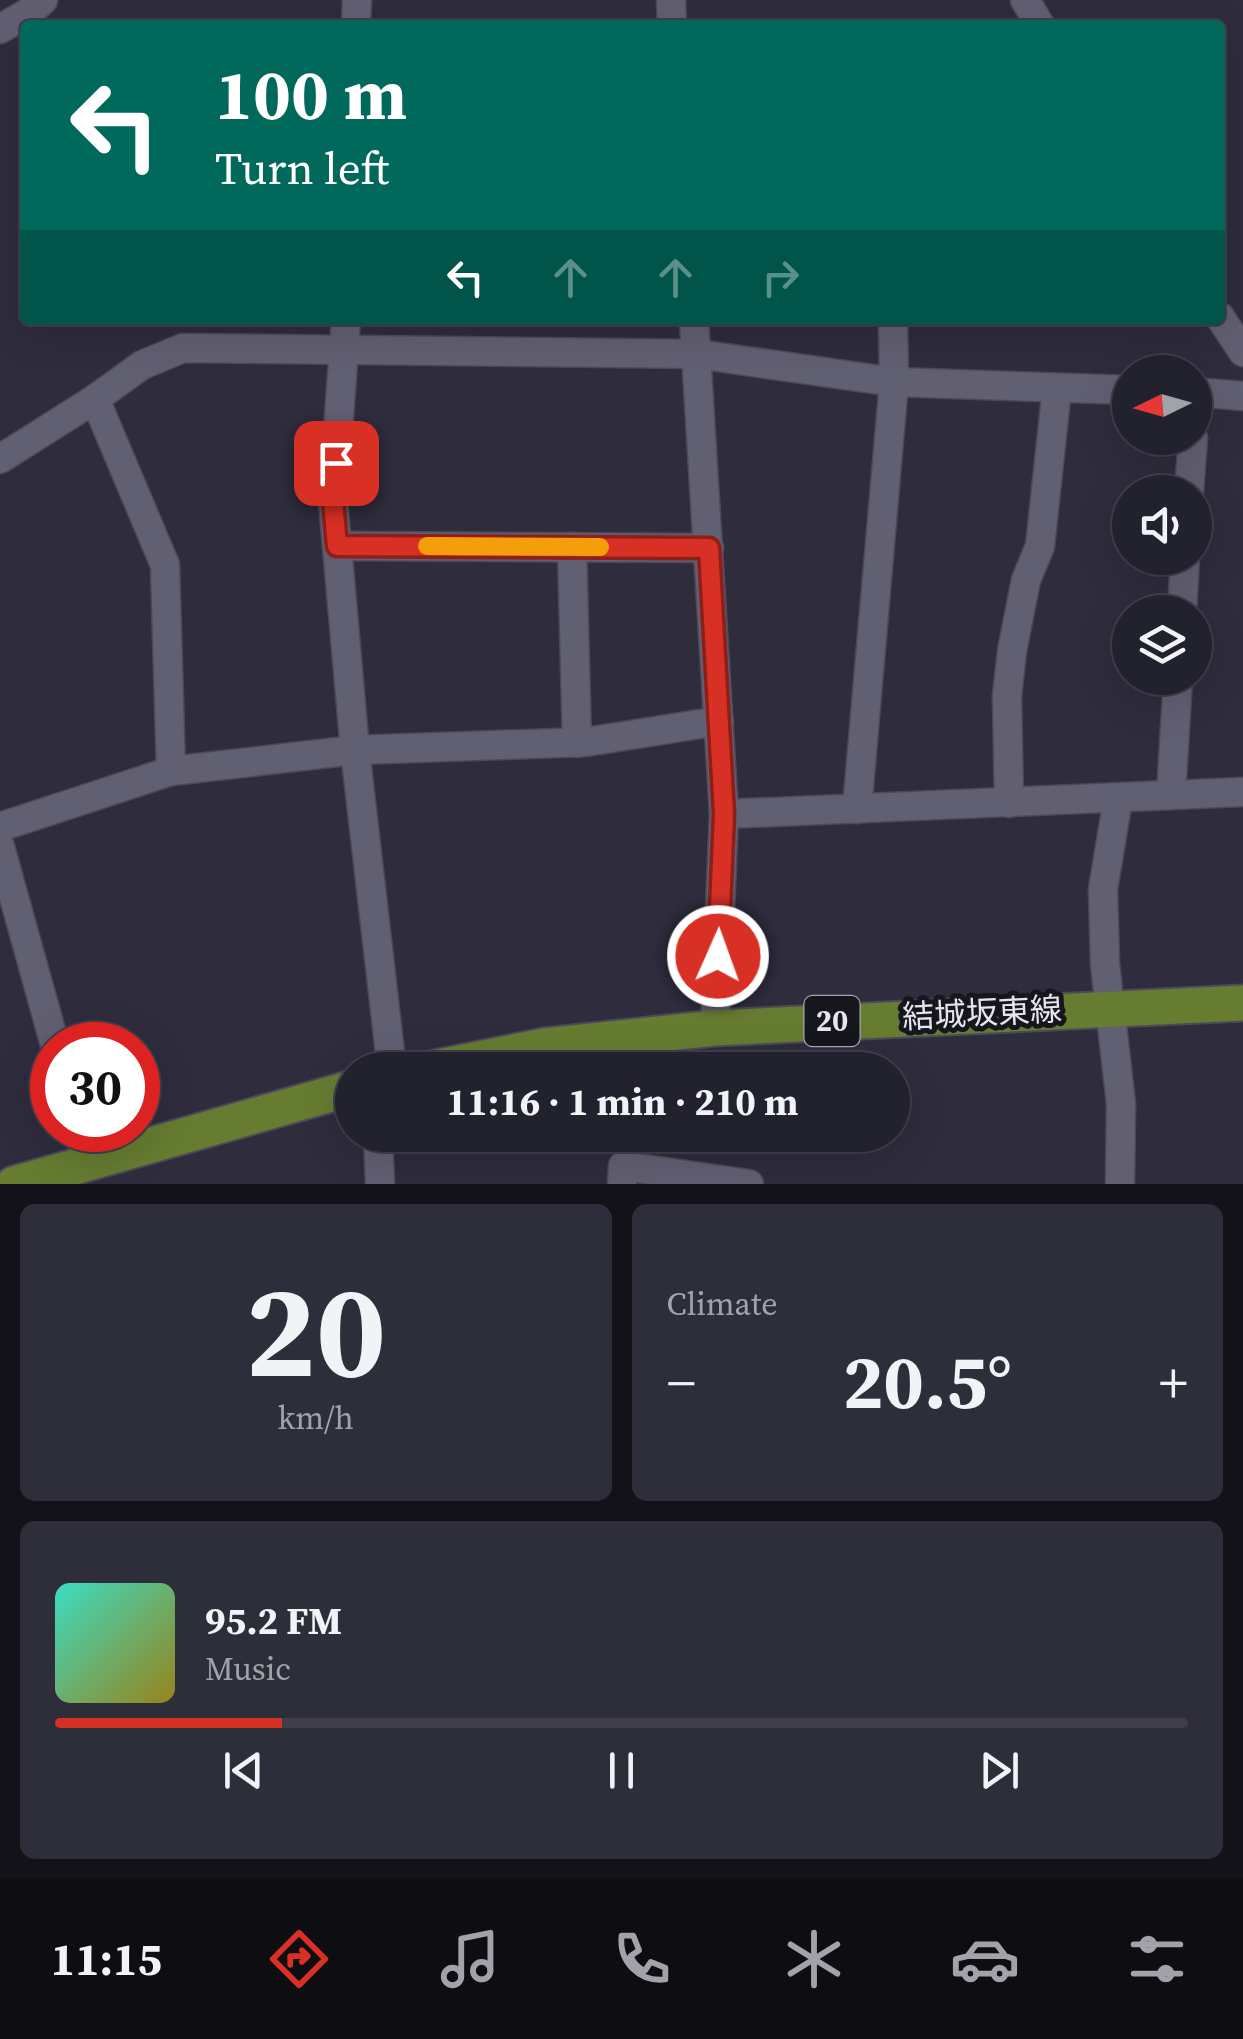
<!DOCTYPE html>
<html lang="en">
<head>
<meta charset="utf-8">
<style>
	body { margin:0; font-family:"Source Serif 4","Noto Sans JP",serif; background:#2e2e3a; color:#f1f3f6; height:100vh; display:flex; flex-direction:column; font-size:38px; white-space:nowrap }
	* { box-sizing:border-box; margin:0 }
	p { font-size:32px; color:#a2a3aa }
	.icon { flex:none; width:55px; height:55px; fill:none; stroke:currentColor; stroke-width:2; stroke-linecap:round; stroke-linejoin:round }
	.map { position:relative; height:1184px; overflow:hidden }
	.sheet { display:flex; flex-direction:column; gap:20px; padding:20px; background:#131219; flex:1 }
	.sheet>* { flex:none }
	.guide { position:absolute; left:20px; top:20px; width:1205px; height:305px; border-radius:10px; box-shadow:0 10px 40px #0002,0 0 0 2px #3f3e4a; background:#00695c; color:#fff; overflow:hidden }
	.needle { width:65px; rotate:265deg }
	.controls { position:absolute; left:1112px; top:355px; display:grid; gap:20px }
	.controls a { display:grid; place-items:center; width:100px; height:100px; border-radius:50%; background:#22212e; box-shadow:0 10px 40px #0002,0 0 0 2px #3f3e4a; font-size:50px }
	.speed { position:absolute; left:30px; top:1022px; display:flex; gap:20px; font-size:50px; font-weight:700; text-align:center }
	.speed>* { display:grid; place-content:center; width:130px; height:130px; border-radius:50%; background:#22212e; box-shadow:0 10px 40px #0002,0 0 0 2px #3f3e4a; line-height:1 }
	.speed .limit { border:15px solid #d22; background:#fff; color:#111 }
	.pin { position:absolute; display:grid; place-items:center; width:85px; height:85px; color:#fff; margin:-42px; border-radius:20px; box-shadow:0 5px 15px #0006 }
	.me { position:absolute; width:110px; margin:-55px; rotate:2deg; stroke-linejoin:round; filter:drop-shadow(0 0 8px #0008) }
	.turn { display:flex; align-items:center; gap:35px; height:210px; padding:0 30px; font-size:45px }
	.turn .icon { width:130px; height:130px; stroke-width:2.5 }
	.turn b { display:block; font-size:70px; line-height:85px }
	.lanes { display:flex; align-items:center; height:95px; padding:0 30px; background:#0003; justify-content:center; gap:50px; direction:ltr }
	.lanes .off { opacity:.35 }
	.big { font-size:75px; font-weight:700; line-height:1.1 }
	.sheet .widget { flex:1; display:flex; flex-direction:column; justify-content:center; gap:15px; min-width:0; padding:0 35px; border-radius:15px; background:#2e2e3a }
	.sheet .dial { align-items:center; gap:0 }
	.dial b { font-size:130px; line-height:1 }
	.song { display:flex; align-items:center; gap:30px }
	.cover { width:120px; height:120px; border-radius:15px; background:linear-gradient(135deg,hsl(170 70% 55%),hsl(50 70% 35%)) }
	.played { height:10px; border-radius:5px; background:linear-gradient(90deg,#d93025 20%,#3f3e4a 20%) }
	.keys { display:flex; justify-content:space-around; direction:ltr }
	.heat { display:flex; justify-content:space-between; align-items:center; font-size:55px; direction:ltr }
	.sheet .tiles { flex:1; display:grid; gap:20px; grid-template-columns:1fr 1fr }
	.widget:last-child { grid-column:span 2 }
	.trip { position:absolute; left:335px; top:1052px; width:575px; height:100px; border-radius:50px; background:#22212e; box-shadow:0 10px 40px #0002,0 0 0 2px #3f3e4a; font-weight:700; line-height:100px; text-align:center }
	.menu { display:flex; height:160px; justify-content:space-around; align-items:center; background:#0e0d12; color:#a2a3aa }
	.menu .icon { width:70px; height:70px }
	.menu .active { color:#d93025 }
	.menu b { font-size:45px; color:#f1f3f6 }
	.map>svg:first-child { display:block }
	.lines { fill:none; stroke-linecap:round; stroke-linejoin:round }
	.minor-casing { stroke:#4c4a59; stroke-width:31 }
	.major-casing { stroke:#4c4a59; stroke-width:39 }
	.minor { stroke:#615f72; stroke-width:28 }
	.major { stroke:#657c31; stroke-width:35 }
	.route-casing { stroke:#8d1f18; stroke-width:25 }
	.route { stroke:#d93025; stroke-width:18 }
	.slow { stroke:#f59e0b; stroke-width:18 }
	.labels { text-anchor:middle; stroke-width:10; stroke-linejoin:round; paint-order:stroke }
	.shield { fill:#16161d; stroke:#a7a6b1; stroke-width:2.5 }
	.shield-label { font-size:30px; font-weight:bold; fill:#e5e4f0 }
	.street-label { font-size:32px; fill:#e5e4f0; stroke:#16161d }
</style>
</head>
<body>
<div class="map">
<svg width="1243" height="1184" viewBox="0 0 1243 1184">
	<rect width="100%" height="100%" fill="#2e2c3d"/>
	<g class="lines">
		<g class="minor-casing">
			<g id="minor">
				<path d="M671,0L672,25"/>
				<path d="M1025,0L1040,25"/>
				<path d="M356,25L357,1"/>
				<path d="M0,29L31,11L43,0"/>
				<path d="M1220,317L1243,352"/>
				<path d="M346,320L333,501L355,750L392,1070"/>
				<path d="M694,320L724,814L715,1028"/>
				<path d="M1195,392L1243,396"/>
				<path d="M95,399L165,565L171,771"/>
				<path d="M0,459L95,399L142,365L183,348L697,354L894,382L1130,390"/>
				<path d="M1189,492L1193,438"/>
				<path d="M337,546L709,548"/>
				<path d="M572,547L577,743"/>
				<path d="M1182,612L1185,558"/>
				<path d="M1171,795L1178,678"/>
				<path d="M1118,799L1103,889L1105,964L1121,1104L1120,1184"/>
				<path d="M1009,803L1007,696L1012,651L1026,580L1040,546L1057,388"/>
				<path d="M857,809L894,382L893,320"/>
				<path d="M724,814L1243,792"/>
				<path d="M0,827L171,771L355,750L586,742L719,721"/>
				<path d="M0,847L55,1045"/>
				<path d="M78,1130L87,1163"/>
				<path d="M378,1135L380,1184"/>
				<path d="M622,1184L623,1166L749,1184"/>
			</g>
		</g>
		<g class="major-casing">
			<g id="major">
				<path d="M424,1070L544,1046L715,1028L1243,1003"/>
				<path d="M14,1184L352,1088"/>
			</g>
		</g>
		<use href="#minor" class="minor"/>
		<use href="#major" class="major"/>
	</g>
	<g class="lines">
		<g class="route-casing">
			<path id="route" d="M336,463L333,501L337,546L709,548L724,814L718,956"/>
		</g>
		<use href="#route" class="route"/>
		<path class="slow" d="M427,546L600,547"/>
	</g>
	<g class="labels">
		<rect class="shield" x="804.5" y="996" width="55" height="50" rx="8"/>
		<g class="shield-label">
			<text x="832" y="1031">20</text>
		</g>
		<g class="street-label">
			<text transform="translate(982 1013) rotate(-3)" y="11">結城坂東線</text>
		</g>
	</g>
</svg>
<div class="controls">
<a><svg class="needle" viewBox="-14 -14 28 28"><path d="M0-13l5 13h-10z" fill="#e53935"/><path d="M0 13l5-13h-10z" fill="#a2a3aa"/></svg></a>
<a><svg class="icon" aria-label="sound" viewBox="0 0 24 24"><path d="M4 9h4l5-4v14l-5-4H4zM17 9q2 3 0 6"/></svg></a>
<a><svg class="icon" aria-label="layers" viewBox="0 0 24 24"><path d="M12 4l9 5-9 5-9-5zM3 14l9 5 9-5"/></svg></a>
</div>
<div class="speed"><div class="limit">30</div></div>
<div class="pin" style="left:336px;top:463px;background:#d93025"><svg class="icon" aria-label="arrive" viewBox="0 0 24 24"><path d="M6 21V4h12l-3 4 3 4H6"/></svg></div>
<svg class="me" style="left:718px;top:956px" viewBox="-20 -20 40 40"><circle r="17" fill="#d93025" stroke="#fff" stroke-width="3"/><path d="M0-11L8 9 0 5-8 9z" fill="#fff"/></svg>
<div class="trip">11:16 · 1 min · 210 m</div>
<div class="guide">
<div class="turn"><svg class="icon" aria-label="left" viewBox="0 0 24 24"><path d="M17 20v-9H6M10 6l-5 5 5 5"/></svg><div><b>100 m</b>Turn left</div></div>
<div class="lanes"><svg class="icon" aria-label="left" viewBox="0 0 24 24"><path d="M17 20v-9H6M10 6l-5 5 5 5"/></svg><svg class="icon off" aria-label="ahead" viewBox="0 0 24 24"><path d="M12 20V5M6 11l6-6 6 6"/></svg><svg class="icon off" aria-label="ahead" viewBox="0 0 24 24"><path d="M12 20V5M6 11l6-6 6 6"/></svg><svg class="icon off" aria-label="right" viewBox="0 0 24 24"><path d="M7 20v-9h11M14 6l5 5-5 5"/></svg></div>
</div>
</div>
<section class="sheet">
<div class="tiles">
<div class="widget dial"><b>20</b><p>km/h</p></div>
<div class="widget"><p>Climate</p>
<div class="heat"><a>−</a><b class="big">20.5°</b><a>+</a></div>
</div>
<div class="widget">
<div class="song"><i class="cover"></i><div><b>95.2 FM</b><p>Music</p></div></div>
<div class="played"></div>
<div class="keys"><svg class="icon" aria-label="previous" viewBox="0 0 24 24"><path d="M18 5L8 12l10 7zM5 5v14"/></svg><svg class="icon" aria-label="pause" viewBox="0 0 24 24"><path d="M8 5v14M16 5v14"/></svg><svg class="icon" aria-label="next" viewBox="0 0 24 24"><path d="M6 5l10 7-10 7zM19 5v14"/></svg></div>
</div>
</div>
</section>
<nav class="menu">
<b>11:15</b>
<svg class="icon active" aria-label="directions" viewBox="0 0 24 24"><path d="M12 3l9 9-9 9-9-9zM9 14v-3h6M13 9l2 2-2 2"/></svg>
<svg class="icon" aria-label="music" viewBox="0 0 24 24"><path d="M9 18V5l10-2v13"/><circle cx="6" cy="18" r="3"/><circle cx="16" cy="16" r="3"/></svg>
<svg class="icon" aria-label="phone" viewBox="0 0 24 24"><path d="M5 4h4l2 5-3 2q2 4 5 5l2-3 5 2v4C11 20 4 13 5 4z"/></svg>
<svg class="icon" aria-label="climate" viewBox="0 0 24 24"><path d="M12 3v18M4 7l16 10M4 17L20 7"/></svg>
<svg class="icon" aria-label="car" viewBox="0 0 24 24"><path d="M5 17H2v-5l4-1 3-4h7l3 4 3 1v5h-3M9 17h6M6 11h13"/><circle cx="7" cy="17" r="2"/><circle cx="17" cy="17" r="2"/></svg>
<svg class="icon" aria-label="filters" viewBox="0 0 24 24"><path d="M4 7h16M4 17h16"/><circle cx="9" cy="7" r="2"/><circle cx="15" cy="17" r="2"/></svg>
</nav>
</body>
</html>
